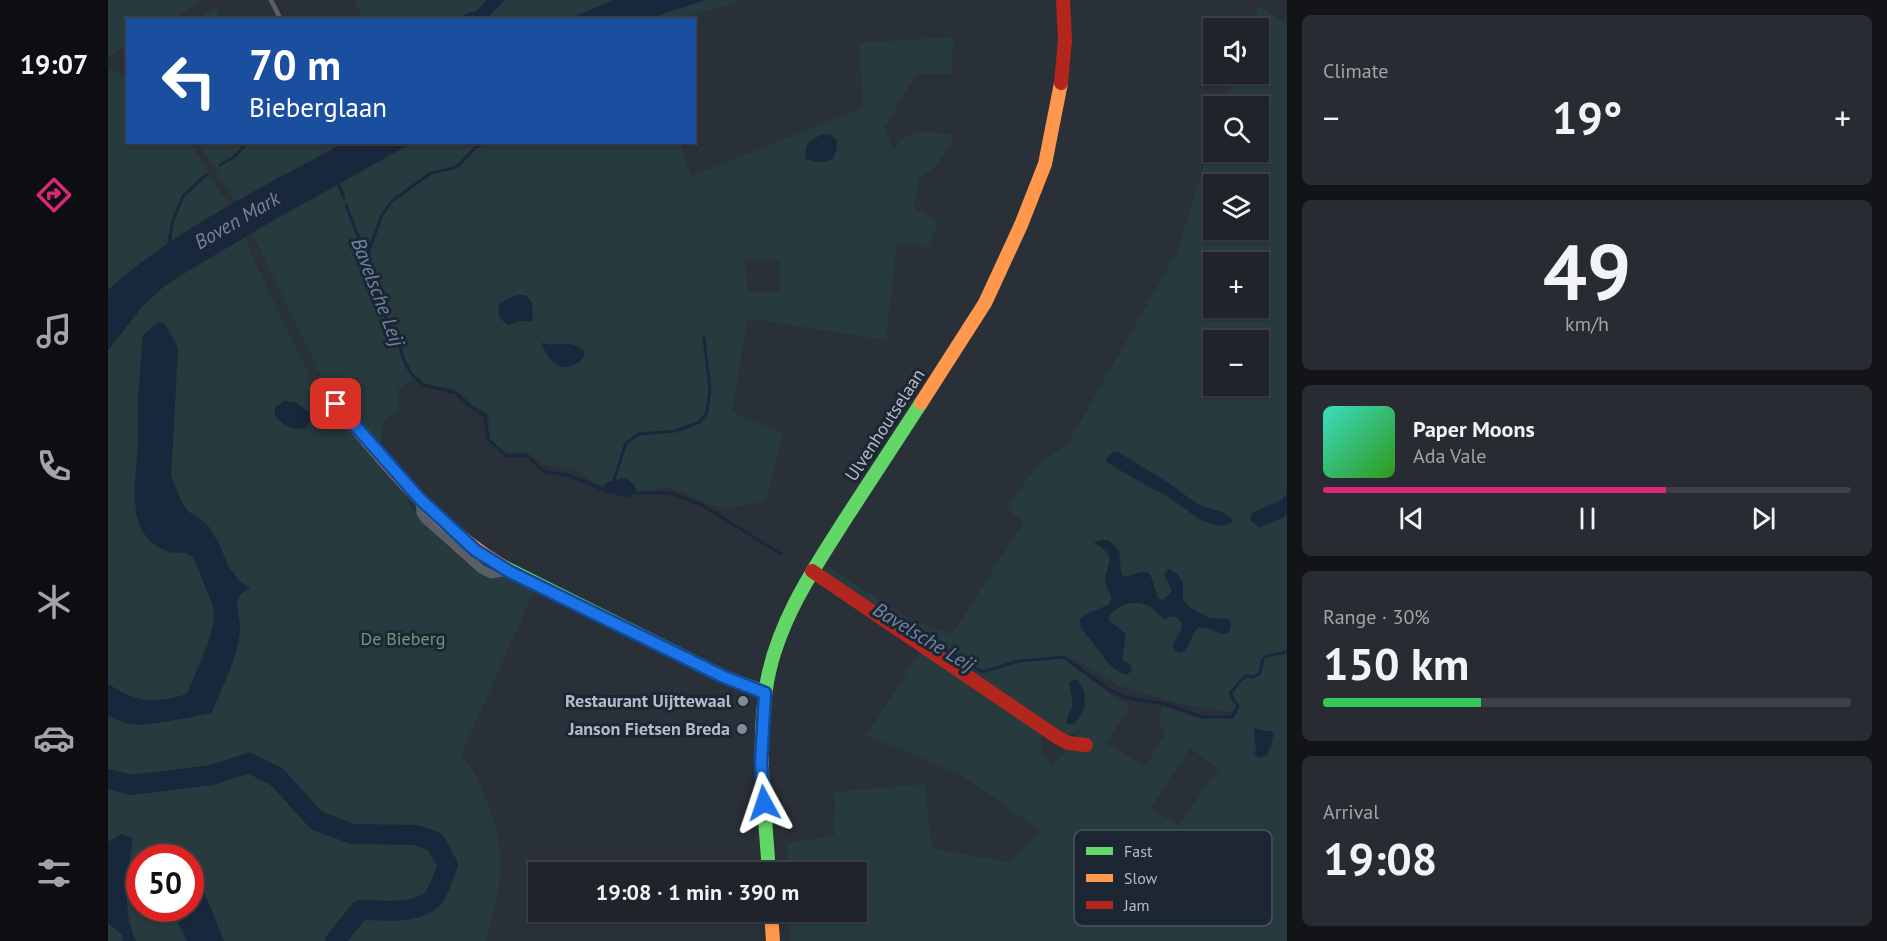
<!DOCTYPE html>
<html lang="en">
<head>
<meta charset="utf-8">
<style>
	body { margin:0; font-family:"PT Sans",sans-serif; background:#282c32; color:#f1f3f6; height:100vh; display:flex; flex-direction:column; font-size:22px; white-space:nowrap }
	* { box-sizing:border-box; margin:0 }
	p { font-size:20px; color:#a2a4a8 }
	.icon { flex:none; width:33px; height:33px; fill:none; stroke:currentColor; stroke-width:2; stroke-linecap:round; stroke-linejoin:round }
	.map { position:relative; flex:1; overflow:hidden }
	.side { display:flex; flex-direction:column; gap:15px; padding:15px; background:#121417; width:600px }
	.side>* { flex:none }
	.hud { position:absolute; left:18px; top:18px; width:570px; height:126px; border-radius:0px; box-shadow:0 2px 4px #0004,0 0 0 2px #3d4147; background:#1a4fa0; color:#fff; overflow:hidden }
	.tools { position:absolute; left:1095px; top:18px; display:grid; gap:12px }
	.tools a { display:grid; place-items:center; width:66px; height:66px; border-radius:0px; background:#20242a; box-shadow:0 2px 4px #0004,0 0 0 2px #3d4147; font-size:30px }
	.speed { position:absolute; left:18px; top:844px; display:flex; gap:12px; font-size:30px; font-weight:700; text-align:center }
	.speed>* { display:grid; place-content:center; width:78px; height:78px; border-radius:50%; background:#20242a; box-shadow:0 2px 4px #0004,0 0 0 2px #3d4147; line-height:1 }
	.speed .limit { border:9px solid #d22; background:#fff; color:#111 }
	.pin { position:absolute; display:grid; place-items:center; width:51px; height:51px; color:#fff; margin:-26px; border-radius:12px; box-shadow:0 3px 9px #0006 }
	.me { position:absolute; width:66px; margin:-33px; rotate:355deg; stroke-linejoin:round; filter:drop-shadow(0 0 4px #0008) }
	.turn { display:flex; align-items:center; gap:21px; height:126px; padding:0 24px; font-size:27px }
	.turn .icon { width:78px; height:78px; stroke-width:2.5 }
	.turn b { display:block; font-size:42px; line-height:51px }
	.big { font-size:45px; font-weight:600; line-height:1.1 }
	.side .card { flex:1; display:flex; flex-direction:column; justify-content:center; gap:9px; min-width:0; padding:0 21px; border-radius:9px; background:#282c32 }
	.side .dial { align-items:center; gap:0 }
	.dial b { font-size:78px; line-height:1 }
	.song { display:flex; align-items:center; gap:18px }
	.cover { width:72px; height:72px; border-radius:9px; background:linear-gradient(135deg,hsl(170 70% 55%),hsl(110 70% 35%)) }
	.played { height:6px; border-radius:3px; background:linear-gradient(90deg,#db2777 65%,#3d4147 65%) }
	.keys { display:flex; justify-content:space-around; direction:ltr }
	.heat { display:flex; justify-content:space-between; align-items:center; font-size:33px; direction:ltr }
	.charge { height:9px; border-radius:4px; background:linear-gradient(90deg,#34c759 30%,#3d4147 0) }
	.trip { position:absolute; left:420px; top:862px; width:339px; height:60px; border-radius:0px; background:#20242a; box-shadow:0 2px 4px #0004,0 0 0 2px #3d4147; font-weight:600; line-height:60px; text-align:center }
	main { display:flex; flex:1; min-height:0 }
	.menu { display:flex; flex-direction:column; width:108px; justify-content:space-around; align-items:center; background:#0d0e11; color:#a2a4a8 }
	.menu .icon { width:42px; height:42px }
	.menu .selected { color:#db2777 }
	.menu b { font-size:27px; color:#f1f3f6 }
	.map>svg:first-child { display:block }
	.green { fill:#273a3e; fill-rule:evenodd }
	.water { fill:#19273c }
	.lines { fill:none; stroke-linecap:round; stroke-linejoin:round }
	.stream { stroke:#19273c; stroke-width:3 }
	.river { stroke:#19273c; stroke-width:20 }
	.lane { stroke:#5a5e66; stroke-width:4.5 }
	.street { stroke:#5a5e66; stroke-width:9 }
	.fast { stroke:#63d668; stroke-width:14 }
	.slow { stroke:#ff974d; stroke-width:14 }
	.jam { stroke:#b3261e; stroke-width:14 }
	.route-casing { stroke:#114b97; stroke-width:15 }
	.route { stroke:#1a73e8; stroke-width:10 }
	.poi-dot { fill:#848b96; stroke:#1d2633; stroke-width:2 }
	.labels { text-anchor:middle; stroke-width:6; stroke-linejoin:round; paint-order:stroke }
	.street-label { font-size:18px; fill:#b4bcc9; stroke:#1d2633 }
	.park-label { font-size:18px; fill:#6b9a76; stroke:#1d2633 }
	.poi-label { font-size:18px; font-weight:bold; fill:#b4bcc9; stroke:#1d2633; text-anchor:end }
	.water-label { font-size:20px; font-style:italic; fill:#6d86a8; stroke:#1d2633 }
	.key { fill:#1d2633; stroke:#4a5360; stroke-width:1.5 }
	.key-label { font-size:16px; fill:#b4bcc9 }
</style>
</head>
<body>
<main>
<nav class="menu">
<b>19:07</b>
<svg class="icon selected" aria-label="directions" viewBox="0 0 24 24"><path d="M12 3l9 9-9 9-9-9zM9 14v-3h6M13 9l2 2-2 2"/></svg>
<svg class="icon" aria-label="music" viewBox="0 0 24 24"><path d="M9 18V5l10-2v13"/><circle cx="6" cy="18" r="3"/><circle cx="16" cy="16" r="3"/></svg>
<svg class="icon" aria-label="phone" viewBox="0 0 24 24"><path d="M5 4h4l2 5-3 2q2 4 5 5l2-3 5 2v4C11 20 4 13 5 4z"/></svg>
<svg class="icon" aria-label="climate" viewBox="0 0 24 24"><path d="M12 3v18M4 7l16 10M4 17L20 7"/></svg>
<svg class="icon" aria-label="car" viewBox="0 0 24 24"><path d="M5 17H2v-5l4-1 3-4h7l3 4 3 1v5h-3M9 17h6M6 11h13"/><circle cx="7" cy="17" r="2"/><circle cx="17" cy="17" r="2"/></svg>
<svg class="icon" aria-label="filters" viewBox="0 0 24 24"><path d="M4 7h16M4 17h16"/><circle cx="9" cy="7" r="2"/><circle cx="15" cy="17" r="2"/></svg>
</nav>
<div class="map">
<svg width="1179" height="941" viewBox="0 0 1179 941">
	<rect width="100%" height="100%" fill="#2a3038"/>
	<g class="green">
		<path d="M0,0H97L64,19L20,20L19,46L0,57Z"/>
		<path d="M247,0H505L461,20L254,19Z"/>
		<path d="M597,0H635L572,19L539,20Z"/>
		<path d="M1151,6L1179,25V494L1174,500L1144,513L1172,520L1179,515V941H683L681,912H748V873H680L679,843L726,836L727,798L725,792L817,784L824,849L901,862L926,838L932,830L853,775L759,735L812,651L933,732V754L945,767L972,732V730L962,734L956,733L714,572L718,565L804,621L844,634L916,522L899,509C915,486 930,456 958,447L1069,252L1105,136L1106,152H1150V106H1115L1126,74H1150V28H1142ZM1106,184H1150V230H1106ZM1106,262H1150V308H1106ZM1106,340H1150V386H1106ZM1010,452L1091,505L1116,513L1093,520L1059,496L1032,483L999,461L1000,456ZM993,540L1012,559L1013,574L1018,577L1038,572L1042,574L1050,598L1055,600L1064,591L1062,584L1075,582C1075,588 1073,593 1075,598C1079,610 1097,619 1109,618L1118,633C1098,633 1091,612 1080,645L1069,636L1073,630L1074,622L1068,617H1053C1039,599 1013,596 1000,618L1003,622L1014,629V661L1022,665L999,661L983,638L992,609L1000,605L1004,598L998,585C997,564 1011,557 986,543ZM961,656L1009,685L1073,704L1130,713L1125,719H1093L1053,706L1052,724L1057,734L1038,766L999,744L1022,705L1007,698L965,666ZM978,703L975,713L966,723L959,714L965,705ZM1150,730L1163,731L1166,738L1163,749L1148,752ZM1082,748L1110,769L1109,773L1108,772L1071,825L1042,809Z"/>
		<path d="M108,8L113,19H88Z"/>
		<path d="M846,37L843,74L809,73L776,128L786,151C799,125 822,131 846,136L829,166L811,178L806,208L831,222L819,248L805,243L789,244L778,340L644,319L639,321L624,412L675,433L659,500L654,502C641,504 620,510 607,506C575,496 572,481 534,492L528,489L525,484L502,481L495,485L486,483L466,469L438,465L418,452L396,453L387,448L382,442V414L365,405L350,391L343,388L317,384L310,377L290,389C297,420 277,412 274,425C272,434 277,436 271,448L217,384L144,233L304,143L512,142L514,144L572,143L582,173L585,176L755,108L751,43ZM637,259H672L671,292H640ZM417,295L424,302V321L412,322ZM433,343L443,345L454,367L444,363Z"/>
		<path d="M3,69L19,76L20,142L82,143L121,206C78,230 37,257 0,290V72Z"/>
		<path d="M90,143H236L128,203Z"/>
		<path d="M137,237L147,262L209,392L226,415L301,495L300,502L306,512C326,532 360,572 386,579L396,573L427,589L353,755C366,768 371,782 378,799C400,854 394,886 378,941H0V715C25,729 34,725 61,721C76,718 89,717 104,712L128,599L132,593V581L121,568L111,544L101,527L81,512L74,503L63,476L70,348L54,322H50L35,336L30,401V448L26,485L32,527L85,557L105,606V627L79,694C44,704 31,703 0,684V350L34,307L54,288ZM32,858H82V909H32Z"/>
	</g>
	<g class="water">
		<path d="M379,0H397L379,19H353L357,14L368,11Z"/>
		<path d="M505,0H597L539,19H461Z"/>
		<path d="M714,134L723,135L729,140V149L725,159C715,164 709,162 698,159C696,142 701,142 714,134Z"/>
		<path d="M236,143H304L169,218L74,274L54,288L34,307L0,350V290C69,228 155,187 236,143Z"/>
		<path d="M408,295H417L424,302L425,320L424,321H412L400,325C391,319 388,313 392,303Z"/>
		<path d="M50,322L58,325L70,348L63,476L74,503L81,512L95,521L101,527L111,544L121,568L132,581L142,588C119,600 134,612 132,632C129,659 114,687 104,712C89,717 76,718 61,721C34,725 25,729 0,715V684C31,703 44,704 79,694L100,645L107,617L105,606L92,573L85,557L76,552C60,557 38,542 32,526C22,501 29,473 30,447C31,432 29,416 30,401C31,379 33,357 35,335Z"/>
		<path d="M433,343C446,347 467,339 476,351V357C457,378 441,363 433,343Z"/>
		<path d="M176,401L187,402L202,413L203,420L198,428C182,430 177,427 167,415V408Z"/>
		<path d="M1005,452H1010L1059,482L1091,505L1116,513L1123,518L1124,521C1117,529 1103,525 1094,520C1082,514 1071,503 1059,496C1039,484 1017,475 998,461L1000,456Z"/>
		<path d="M518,478L529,489L522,497L511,496L499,492L496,485L502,481Z"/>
		<path d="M1179,494V515L1152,528L1142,520L1144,513L1173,500Z"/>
		<path d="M993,540H1000L1011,550L1013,574L1018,577C1026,575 1034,569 1042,574L1050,598L1055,600L1064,591L1056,574L1060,569L1069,574L1075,583V600L1083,608L1101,618L1121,619L1123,625L1121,632L1114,634C1084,621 1091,627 1077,651L1072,653L1066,651L1065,644L1073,630L1074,622L1068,617L1063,616L1057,619C1051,616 1049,610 1043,607C1029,598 1008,604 1000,618C1004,626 1013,628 1018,635L1014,660L1022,665L1024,671L1018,675C999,669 988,643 973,629L972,619L978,614L1000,605L1004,598C1002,593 999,589 998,584C993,569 1016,557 986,543Z"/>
		<path d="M968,679C982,694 978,709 966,724H960L958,721L965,705L961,682Z"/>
		<path d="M1146,728L1156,731H1163L1166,733L1159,756L1152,758L1146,755L1148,752Z"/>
		<path d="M13,834L25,838C20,872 13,909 28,941H14L15,936L0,923V842Z"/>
		<path d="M63,844L76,849L82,858H47L53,849Z"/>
		<path d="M82,858L83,859L116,941H79L63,909H82Z"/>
	</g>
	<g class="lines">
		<g class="stream">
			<path d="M112,165L126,157L140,142"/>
			<path d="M229,180L236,198"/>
			<path d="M238,205L258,257L257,265L274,295L278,323L288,336L297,363L305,376L316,385L348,393L360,405L377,416L380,439L399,456H419L437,472L460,475L501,492"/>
			<path d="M61,244L64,223L75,196L99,174"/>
			<path d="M259,256L274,215L284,201L323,173L346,168L352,164L367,148L377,142"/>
			<path d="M505,483L518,443L531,434L567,431L592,422L599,412L602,390L596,338"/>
			<path d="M526,493H563L594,505L673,554"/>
			<path d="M789,621L874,672L911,661L956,657L999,688L1016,697L1058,704L1094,717H1124L1130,706L1124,698L1123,692L1137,676L1145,677L1152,673L1155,659L1159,656L1179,652"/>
		</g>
		<path class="river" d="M0,779L23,785L104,775L141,763L168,776L209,821L245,834L308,835L327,842L340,865C336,874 333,886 327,895C314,916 273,910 252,910L227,941"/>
		<path class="lane" d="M163,0L173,20"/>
		<path class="street" d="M312,499L313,513L317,519L373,569L383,574L402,571"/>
		<g class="fast">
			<path d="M394,566L616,677L657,692"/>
			<path d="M661,873C657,810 648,745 659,682C670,621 706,568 738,518C763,480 788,441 813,403"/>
		</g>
		<g class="slow">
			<path d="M214,388C269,450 322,523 394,566"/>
			<path d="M813,403L877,303L913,225L937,164L953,83"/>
			<path d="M663,912L665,941"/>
		</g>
		<g class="jam">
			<path d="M953,83L957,40L955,0"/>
			<path d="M704,571L949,737L960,743L978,745"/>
		</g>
	</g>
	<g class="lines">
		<g class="route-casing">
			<path id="route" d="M228,404L312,499L367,550L402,572L616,677L657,693L653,763L656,803"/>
		</g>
		<use href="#route" class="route"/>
	</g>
	<g class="poi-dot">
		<circle cx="635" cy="701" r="6"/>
		<circle cx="634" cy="729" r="6"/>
	</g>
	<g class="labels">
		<g class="street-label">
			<text transform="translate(777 425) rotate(-57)" y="6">Ulvenhoutselaan</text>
		</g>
		<g class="park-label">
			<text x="295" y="645">De Bieberg</text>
		</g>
		<g class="poi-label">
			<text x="623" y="707">Restaurant Uijttewaal</text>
			<text x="622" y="735">Janson Fietsen Breda</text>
		</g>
		<g class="water-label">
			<text transform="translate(129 220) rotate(-30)" y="7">Boven Mark</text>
			<text transform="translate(270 292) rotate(69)" y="7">Bavelsche Leij</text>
			<text transform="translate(816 637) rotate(31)" y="7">Bavelsche Leij</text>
		</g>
	</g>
	<rect x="966" y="830" width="198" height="96" rx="9" class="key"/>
	<rect x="978" y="847" width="27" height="8" fill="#63d668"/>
	<rect x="978" y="874" width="27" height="8" fill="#ff974d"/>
	<rect x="978" y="901" width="27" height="8" fill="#b3261e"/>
	<g class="key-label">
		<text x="1016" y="857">Fast</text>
		<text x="1016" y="884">Slow</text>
		<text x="1016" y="911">Jam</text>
	</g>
</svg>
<div class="tools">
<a><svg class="icon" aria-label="sound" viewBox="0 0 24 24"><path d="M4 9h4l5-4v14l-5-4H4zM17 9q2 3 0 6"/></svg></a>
<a><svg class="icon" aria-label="search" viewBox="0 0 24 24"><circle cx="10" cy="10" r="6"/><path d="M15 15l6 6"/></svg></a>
<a><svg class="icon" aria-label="layers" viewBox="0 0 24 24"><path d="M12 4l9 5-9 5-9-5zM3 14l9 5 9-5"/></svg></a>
<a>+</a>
<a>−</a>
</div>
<div class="speed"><div class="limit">50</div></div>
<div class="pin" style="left:228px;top:404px;background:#d93025"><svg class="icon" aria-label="arrive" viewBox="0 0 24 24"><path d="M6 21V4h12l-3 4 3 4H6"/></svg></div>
<svg class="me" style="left:656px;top:803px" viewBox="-20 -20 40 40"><path d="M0-17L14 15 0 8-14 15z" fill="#1a73e8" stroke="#fff" stroke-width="4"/></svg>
<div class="trip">19:08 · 1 min · 390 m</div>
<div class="hud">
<div class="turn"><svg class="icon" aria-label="left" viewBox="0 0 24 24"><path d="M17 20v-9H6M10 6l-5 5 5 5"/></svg><div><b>70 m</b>Bieberglaan</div></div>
</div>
</div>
<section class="side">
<div class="card"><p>Climate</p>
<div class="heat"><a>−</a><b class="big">19°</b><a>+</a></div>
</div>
<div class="card dial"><b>49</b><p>km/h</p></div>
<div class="card">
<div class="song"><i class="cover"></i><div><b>Paper Moons</b><p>Ada Vale</p></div></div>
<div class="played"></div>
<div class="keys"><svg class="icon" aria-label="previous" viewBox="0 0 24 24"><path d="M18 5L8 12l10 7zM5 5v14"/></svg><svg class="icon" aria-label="pause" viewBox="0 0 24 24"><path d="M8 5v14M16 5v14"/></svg><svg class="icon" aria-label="next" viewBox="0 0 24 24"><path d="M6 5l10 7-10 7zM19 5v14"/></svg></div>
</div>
<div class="card"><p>Range · 30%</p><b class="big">150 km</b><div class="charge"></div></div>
<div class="card"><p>Arrival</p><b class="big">19:08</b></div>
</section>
</main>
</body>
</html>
